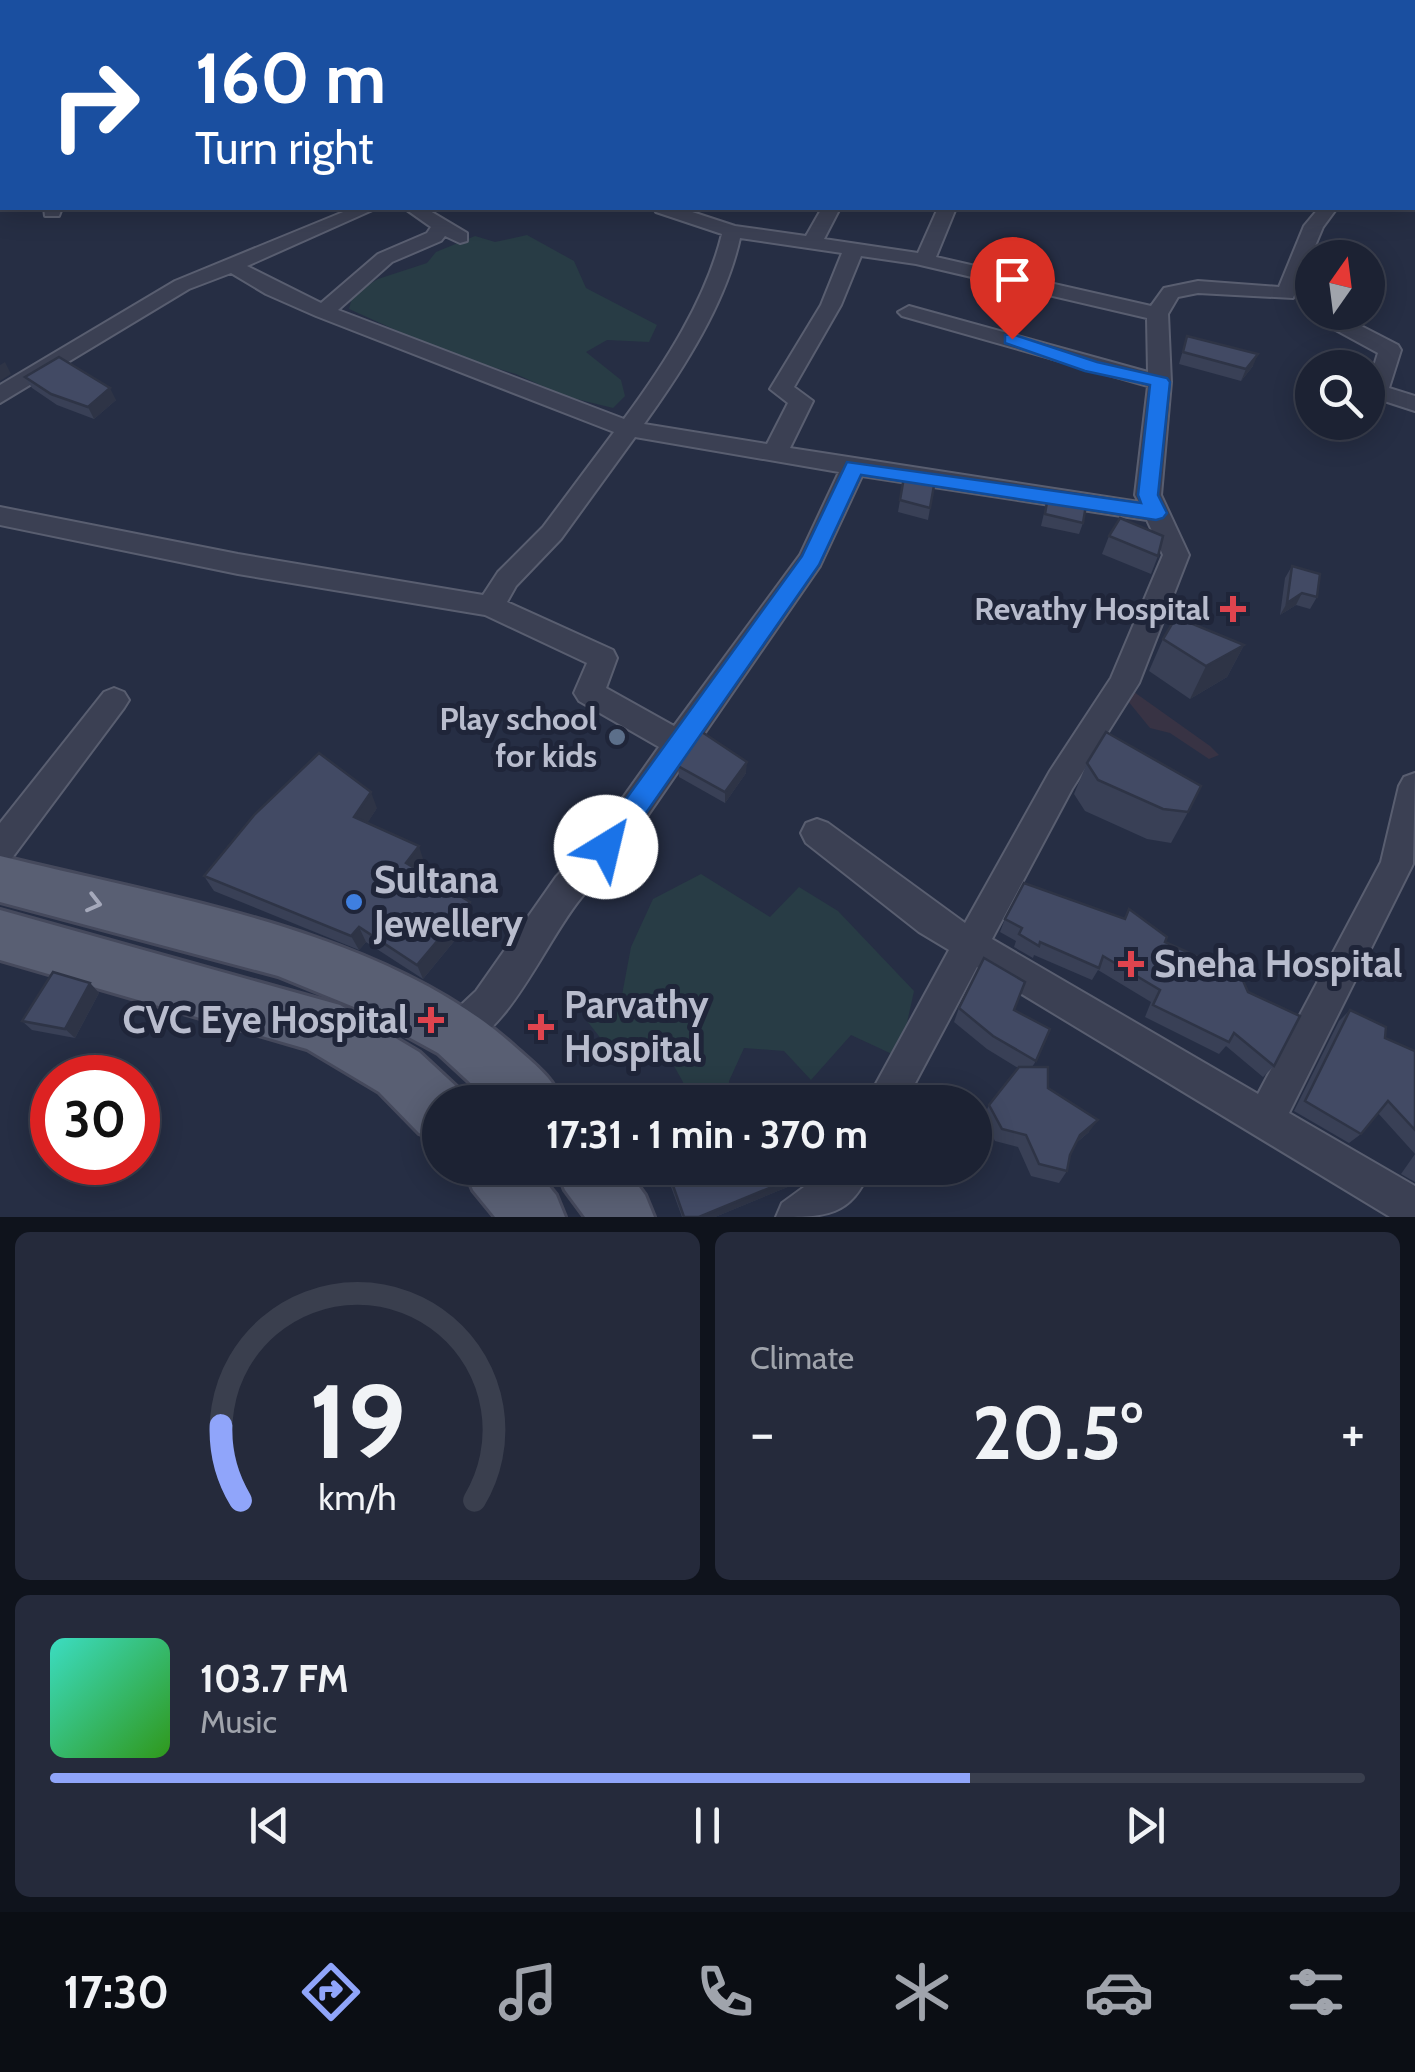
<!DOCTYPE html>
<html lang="en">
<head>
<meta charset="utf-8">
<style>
	body { margin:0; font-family:Cabin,sans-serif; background:#252a3b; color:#f1f3f6; height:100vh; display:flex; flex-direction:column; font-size:38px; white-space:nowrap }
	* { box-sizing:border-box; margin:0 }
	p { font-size:32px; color:#a0a4ac }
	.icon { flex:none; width:55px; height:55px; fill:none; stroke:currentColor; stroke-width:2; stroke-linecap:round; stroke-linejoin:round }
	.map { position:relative; height:1217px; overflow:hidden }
	.panel { display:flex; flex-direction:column; gap:15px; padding:15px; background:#0f131c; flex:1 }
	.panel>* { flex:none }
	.guide { position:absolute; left:0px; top:0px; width:1415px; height:210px; box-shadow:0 5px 25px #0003,0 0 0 2px #3a3f4e; background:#1a4fa0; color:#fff; overflow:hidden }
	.needle { width:65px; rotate:14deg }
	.controls { position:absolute; left:1295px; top:240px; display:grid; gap:20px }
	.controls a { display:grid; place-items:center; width:90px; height:90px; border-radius:50%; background:#1c2233; box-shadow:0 5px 25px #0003,0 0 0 2px #3a3f4e; font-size:50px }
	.speed { position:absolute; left:30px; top:1055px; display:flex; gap:20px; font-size:50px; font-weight:700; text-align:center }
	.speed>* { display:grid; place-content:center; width:130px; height:130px; border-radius:50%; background:#1c2233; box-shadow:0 5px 25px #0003,0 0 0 2px #3a3f4e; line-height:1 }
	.speed .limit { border:15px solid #d22; background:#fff; color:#111 }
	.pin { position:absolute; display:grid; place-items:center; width:85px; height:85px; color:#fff; margin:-102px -42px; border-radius:50% 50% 50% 0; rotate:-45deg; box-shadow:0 0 10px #0007 }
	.pin .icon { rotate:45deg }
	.me { position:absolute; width:110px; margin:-55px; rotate:36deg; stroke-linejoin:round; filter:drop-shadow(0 0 8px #0008) }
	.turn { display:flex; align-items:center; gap:35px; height:210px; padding:0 30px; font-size:45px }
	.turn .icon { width:130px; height:130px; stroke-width:2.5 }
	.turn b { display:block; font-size:70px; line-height:85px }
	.big { font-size:75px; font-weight:700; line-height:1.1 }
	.panel .widget { flex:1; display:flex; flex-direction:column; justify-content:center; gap:15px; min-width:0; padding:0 35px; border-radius:15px; background:#252a3b }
	.panel .dial { align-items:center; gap:0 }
	.dial svg { height:260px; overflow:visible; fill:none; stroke:#3a3f4e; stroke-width:7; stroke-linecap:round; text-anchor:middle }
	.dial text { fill:#f1f3f6; stroke:none }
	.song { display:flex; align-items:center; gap:30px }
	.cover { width:120px; height:120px; border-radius:15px; background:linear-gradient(135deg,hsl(170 70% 55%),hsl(110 70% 35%)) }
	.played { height:10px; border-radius:5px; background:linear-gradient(90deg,#90a5fa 70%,#3a3f4e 70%) }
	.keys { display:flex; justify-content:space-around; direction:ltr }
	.heat { display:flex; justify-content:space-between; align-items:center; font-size:55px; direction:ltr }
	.panel .tiles { flex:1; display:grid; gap:15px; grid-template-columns:1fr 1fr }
	.widget:last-child { grid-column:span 2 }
	.trip { position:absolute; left:422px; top:1085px; width:570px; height:100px; border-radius:50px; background:#1c2233; box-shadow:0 5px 25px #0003,0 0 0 2px #3a3f4e; font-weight:700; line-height:100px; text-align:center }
	.menu { display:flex; height:160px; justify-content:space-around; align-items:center; background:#0b0e14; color:#a0a4ac }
	.menu .icon { width:70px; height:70px }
	.menu .active { color:#90a5fa }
	.menu b { font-size:45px; color:#f1f3f6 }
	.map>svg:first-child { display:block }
	.medical { fill:#383344 }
	.green { fill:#283c45 }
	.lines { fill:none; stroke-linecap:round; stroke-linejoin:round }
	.canal { fill:#3a456b; fill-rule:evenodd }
	.street-casing { stroke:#595e70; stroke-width:4 }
	.primary-casing { stroke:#45495c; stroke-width:6 }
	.street { fill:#3b4053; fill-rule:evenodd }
	.primary { fill:#595f73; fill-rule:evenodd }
	.wall { fill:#394056 }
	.shaded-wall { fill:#2e3446 }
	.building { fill:#424a64; stroke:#2e3446; stroke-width:2.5 }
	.oneway { stroke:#a5a9bb }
	.route { fill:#1a73e8; stroke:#114b97; stroke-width:2.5 }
	.health-dot { fill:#e0444e; stroke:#1f2539; stroke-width:4 }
	.service-dot { fill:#5c6f8a; stroke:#1f2539; stroke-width:4 }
	.shop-dot { fill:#3f7fe0; stroke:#1f2539; stroke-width:4 }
	.labels { text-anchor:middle; stroke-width:10; stroke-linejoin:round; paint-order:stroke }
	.poi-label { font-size:32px; font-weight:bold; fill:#b8bccd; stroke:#1f2539; text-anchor:end }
	.near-poi-label { font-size:38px; font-weight:bold; fill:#b8bccd; stroke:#1f2539; text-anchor:start }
</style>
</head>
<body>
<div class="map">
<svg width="1415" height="1217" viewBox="0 0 1415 1217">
	<rect width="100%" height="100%" fill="#262e44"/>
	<path class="medical" d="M1134,692L1210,746L1219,755L1209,759L1170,733L1150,728L1128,701Z"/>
	<g class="green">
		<path d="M527,235L574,261L586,288L657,325L649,342L607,340L586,352L621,380L625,396L613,408L564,396L516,374L451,355L349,309L353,294L378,279L427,263L436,252L475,236L495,242Z"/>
		<path d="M701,874L770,917L799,887L838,911L914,991L905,1032L892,1054L851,1035L811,1080L784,1051L744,1048L729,1081L728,1102H694L658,1037L606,1045L587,1021L622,995L631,947L653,899Z"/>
	</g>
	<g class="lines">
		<g class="canal">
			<path d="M1206,0H1226L1228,2H1208Z"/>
			<path d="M1415,0V7L1406,2Z"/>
		</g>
		<g class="street-casing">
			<g id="street">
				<path d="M287,0H301L302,2H288Z"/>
				<path d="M998,0H1016L1017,2H999Z"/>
				<rect x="0" y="43" width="2" height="10"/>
				<path d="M1412,135H1415L1412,147Z"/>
				<rect x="0" y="145" width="2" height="18"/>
				<path d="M44,208H62L59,216H45Z"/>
				<path d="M353,208H377L247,266L321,303L378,254L427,233L431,227L404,208H425L467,233V241L460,243L445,236L441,241L392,262L338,310L624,419C664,365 706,300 722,234L656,212L654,208H680L735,226L806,236L822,208H840L824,239L918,253L938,208H956L936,257L1151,306L1164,288L1198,281L1279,287L1304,226L1319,208H1337L1323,227L1293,298L1198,293L1178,297L1168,314L1171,382L1161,495L1189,555L1139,683L1072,789L992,939L1258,1094L1381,862L1399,786L1404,777L1415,773L1413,864L1289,1113L1415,1186V1217H1390L977,967L905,1102H866L949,950L919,932L806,843L801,833L806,823L817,819L828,823L965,923L1050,771L1111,678L1163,555L1147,520L862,476L820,566L619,857C606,871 592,884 581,898C545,942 512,1029 458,1051L445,1046L440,1033L445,1020L476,991L556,877L595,837L659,747L579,701L574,693L587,663L485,615L238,574L0,525V507L238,554L483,595L498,572L543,527L614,432L316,316L266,294L231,273L189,289L0,403V385L175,281ZM740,238L842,253L821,305L770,389L788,403L767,444L644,424C683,370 726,303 740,238ZM861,256L916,264L1147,318L1148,372L909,306L898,312L902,316L1148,386L1135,495L1139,502L790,448L813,401L794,387L841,305ZM635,437L839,472L800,555L674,726L606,688L617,658L613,650L507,602L516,586L561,539Z"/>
				<path d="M1312,307V312H1334L1398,345L1401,350L1389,388L1415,396V411L1369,396L1368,385L1378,353L1310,316L1306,312Z"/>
				<path d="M114,688L124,692L129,700L124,708L12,858L0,862V823L104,692Z"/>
				<path d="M830,1168H871C851,1217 826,1217 776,1217L782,1203Z"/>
			</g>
		</g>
		<g class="primary-casing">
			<g id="primary">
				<path d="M0,856C165,897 385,930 514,1046C534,1064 553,1077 562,1102H491L438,1053L354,1007L278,976L0,902Z"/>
				<path d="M0,910L340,1005L419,1052L461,1091L466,1102H440V1142L419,1133L379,1092L307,1049L0,960Z"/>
				<path d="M464,1168H534L556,1195L565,1217H495L473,1190Z"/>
				<path d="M556,1168H625L645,1195L654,1217H585L565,1190Z"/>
			</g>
		</g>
		<use href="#street" class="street"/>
		<use href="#primary" class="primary"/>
	</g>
	<g class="wall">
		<path d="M1187,336L1253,366L1241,381L1179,364Z"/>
		<path d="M25,377L116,400L94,419L57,405L32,388Z"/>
		<path d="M904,477L935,480L928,520L898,512Z"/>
		<path d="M1048,496L1083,523L1079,534L1041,526Z"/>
		<path d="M1109,536L1158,556L1151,574L1102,554Z"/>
		<path d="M1292,566L1317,597L1310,609L1296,605L1280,615L1285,578Z"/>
		<path d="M1163,639L1244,645L1227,677L1190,699L1149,671Z"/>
		<path d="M1087,763L1188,812L1171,843L1147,839L1085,811L1074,794Z"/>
		<path d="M678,766L746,773L725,803L679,777Z"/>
		<path d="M377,808L367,823L424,862L418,870L470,902L474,917L423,979L366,942L359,950L214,891L204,876Z"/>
		<path d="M1129,909L1165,942L1274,1066L1263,1077L1226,1046L1219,1054L1145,1017L1151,1002L1098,970L1092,980L1034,955L1033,958L1014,947L1016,941L1000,932L1005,919H1124Z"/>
		<path d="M90,983L99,993L75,1038L32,1030L22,1021Z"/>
		<path d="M959,1008L1014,1010L1036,1061L1032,1067L1048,1088L1089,1132L1075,1144L1070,1155L1067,1171L1059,1183L1031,1176L1018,1147L995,1141L983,1118L989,1105L1018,1068L987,1049L954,1022Z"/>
		<path d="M1350,1010L1385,1038L1415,1051V1154L1378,1113L1361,1134L1349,1143L1294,1111L1339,1021Z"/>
		<path d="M1415,1154V1182L1401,1174Z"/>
		<path d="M692,1168H812L790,1186L715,1217H682L670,1184V1177Z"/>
	</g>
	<g class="shaded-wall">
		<path d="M1258,354L1253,366L1241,381L1246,369Z"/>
		<path d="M5,362L11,374L0,381V365Z"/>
		<path d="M110,388L116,400L94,419L88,407Z"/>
		<path d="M1302,593L1296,605L1280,615L1287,603Z"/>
		<path d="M1244,645L1227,677L1190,699L1206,666Z"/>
		<path d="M747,762L746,773L725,803V792Z"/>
		<path d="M371,792L377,808L361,833L354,817Z"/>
		<path d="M419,846L424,862L412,879L406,863Z"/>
		<path d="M470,902L474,917L423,979L417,965Z"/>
		<path d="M359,927L366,942L359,950L351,936Z"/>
		<path d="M90,983L99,993L75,1038L65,1029Z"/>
		<path d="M1098,1120L1089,1132L1071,1147L1080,1135Z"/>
		<path d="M805,1168H812L790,1186L715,1217H699Z"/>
	</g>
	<g class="building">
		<path d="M1187,336L1258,354L1246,369L1183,352Z"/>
		<path d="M59,357L110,388L88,407L51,394L25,377Z"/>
		<path d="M904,477L935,480L930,508L900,500Z"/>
		<path d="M1048,496L1086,505L1083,523L1045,514Z"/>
		<path d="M1120,518L1163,536L1158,556L1109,536Z"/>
		<path d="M1292,566L1320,574L1317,597L1302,593L1287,603Z"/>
		<path d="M1176,617L1244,645L1206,666L1163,639Z"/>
		<path d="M702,732L747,762L725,792L678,766Z"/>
		<path d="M1106,732L1201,786L1188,812L1163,809L1098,780L1087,763Z"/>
		<path d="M319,753L371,792L354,817L419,846L406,863L470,902L417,965L359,927L351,936L204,876L255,814Z"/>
		<path d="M1024,883L1125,919L1129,909L1167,937L1165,942L1241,976L1248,992L1300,1016L1274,1066L1234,1033L1229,1042L1153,1005L1160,990L1103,956L1099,968L1040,942L1039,946L1019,934L1022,928L1005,919Z"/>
		<path d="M984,958L1025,982L1014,1010L1050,1029L1036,1061L993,1036L959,1008Z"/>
		<path d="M53,972L90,983L65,1029L22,1021Z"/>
		<path d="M1350,1010L1386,1027L1385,1038L1415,1051V1130L1388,1101L1361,1134L1305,1101Z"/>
		<path d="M1019,1067H1048V1088L1098,1120L1080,1135L1070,1155L1067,1171L1039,1164L1026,1135L1002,1129L989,1105Z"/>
		<path d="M692,1168H805L791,1179L699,1217H684L670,1177Z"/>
	</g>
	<defs><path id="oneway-chevron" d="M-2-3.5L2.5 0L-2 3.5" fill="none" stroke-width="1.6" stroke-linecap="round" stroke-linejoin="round" transform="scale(2.5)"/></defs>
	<use class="oneway" href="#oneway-chevron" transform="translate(94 903) rotate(14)"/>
	<path class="route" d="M1012,334L1097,362L1167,378L1170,382L1158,495L1167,513L1163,518L1156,520L861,475L819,565L616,856L606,859L597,856L593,847L597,839L802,556L847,462L1141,503L1138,495L1150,385L1085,371L1005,343V335Z"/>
	<g class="health-dot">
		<path d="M1228 594h10v10h10v10h-10v10h-10v-10h-10v-10h10z"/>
		<path d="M1126 949h10v10h10v10h-10v10h-10v-10h-10v-10h10z"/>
		<path d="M426 1005h10v10h10v10h-10v10h-10v-10h-10v-10h10z"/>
		<path d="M536 1012h10v10h10v10h-10v10h-10v-10h-10v-10h10z"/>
	</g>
	<circle class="service-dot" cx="617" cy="737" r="10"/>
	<circle class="shop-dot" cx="354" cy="902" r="10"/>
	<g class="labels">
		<g class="poi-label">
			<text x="1210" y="620">Revathy Hospital</text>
			<text x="597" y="730">Play school<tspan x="597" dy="37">for kids</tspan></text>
		</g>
		<g class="near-poi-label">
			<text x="374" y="893">Sultana<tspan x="374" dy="44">Jewellery</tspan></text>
			<text x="1154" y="977">Sneha Hospital</text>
			<text x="564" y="1018">Parvathy<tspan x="564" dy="44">Hospital</tspan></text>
			<text x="408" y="1033" text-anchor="end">CVC Eye Hospital</text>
		</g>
	</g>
</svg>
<div class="controls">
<a><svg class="needle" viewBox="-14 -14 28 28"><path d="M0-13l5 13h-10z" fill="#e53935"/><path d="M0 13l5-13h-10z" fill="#a0a4ac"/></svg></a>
<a><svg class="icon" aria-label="search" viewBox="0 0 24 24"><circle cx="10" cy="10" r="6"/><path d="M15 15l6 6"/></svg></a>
</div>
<div class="speed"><div class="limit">30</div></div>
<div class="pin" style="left:1012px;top:339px;background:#d93025"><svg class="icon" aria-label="arrive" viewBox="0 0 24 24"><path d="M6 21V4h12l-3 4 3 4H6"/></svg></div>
<svg class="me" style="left:606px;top:847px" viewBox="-20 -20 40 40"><circle r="19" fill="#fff"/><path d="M0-13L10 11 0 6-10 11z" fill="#1a73e8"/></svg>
<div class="trip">17:31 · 1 min · 370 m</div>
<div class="guide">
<div class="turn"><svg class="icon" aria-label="right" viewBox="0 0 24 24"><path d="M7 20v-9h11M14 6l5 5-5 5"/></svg><div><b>160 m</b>Turn right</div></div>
</div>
</div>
<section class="panel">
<div class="tiles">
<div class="widget dial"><svg viewBox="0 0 100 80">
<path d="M14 69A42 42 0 1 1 86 69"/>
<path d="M14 69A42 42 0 0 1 8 46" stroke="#90a5fa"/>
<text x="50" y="56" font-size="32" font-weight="700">19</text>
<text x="50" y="72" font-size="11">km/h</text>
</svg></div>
<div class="widget"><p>Climate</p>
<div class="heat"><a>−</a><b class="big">20.5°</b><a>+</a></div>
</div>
<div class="widget">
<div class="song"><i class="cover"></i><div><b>103.7 FM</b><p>Music</p></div></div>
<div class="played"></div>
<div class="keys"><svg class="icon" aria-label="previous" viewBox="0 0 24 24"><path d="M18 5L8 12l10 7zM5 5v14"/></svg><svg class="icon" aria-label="pause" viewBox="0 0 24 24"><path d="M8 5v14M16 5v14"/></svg><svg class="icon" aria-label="next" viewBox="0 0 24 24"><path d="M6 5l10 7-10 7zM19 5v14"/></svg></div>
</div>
</div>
</section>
<nav class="menu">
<b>17:30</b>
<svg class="icon active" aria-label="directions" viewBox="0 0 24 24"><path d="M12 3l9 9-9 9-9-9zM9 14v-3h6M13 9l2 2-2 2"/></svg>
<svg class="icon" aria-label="music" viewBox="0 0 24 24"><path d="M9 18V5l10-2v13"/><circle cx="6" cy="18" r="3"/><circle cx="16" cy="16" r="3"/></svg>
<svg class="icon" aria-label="phone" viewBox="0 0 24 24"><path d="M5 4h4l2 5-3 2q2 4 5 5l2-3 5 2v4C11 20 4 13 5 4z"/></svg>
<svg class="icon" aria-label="climate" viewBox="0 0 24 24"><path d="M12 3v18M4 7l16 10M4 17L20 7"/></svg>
<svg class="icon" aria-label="car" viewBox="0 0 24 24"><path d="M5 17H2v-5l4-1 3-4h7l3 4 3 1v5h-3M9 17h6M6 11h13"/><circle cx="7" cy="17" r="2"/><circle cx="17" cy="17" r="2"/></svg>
<svg class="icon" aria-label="filters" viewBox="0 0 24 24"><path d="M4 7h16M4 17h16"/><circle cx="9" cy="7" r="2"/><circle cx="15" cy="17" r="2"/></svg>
</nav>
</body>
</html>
